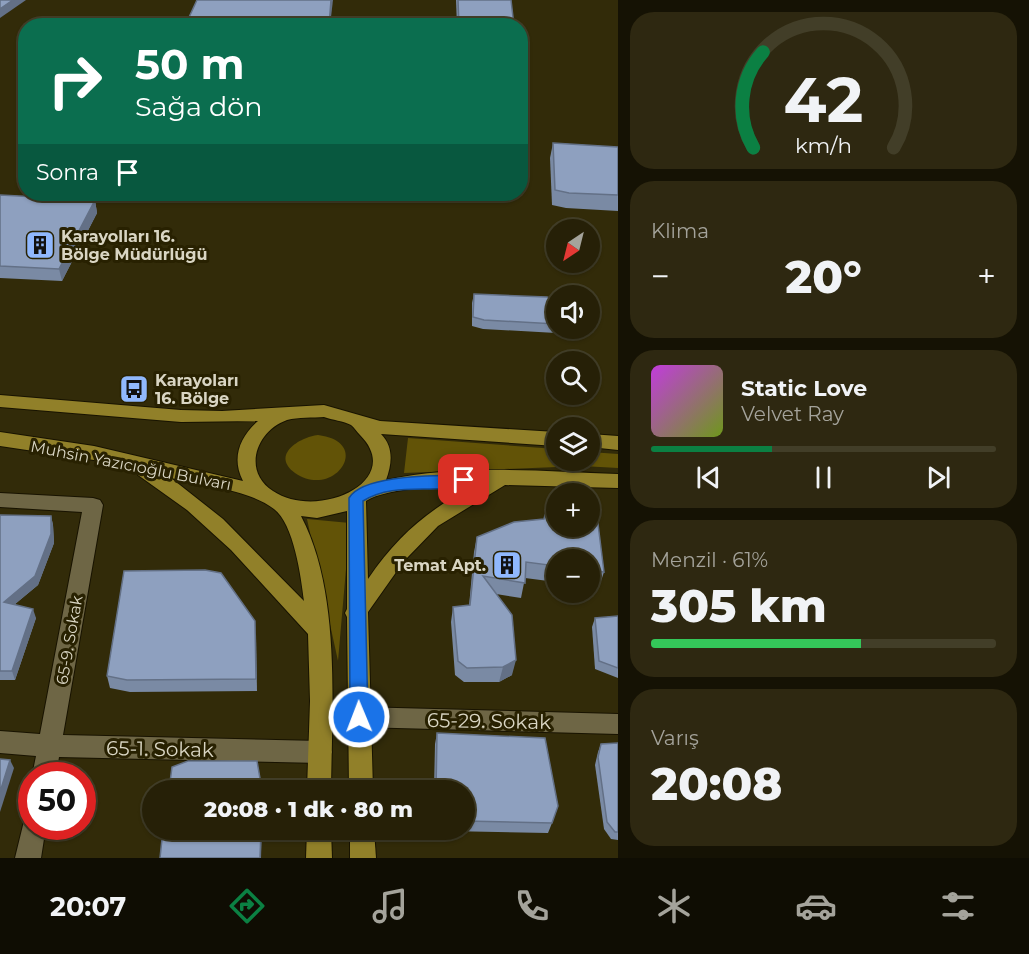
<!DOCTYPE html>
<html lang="tr">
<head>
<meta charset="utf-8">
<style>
	body { margin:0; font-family:Montserrat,sans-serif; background:#2e2811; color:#f1f3f6; height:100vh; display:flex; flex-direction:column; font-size:22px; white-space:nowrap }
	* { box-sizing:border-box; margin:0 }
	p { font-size:20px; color:#a4a39b }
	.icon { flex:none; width:33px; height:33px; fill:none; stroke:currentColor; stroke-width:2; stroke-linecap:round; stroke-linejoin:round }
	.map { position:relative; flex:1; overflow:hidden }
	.details { display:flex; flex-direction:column; gap:12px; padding:12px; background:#151204; width:411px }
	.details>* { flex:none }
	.hud { position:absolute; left:18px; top:18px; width:510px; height:183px; border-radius:24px; box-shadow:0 2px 4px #0004,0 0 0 2px #423e28; background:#0b6e4f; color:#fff; overflow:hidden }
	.needle { width:39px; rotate:215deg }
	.buttons { position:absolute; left:546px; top:219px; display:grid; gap:12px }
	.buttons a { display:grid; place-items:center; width:54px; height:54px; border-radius:50%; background:#262007; box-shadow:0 2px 4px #0004,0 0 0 2px #423e28; font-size:30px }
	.speed { position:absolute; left:18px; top:762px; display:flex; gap:12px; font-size:30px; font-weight:700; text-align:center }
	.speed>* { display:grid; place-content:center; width:78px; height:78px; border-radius:50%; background:#262007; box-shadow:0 2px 4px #0004,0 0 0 2px #423e28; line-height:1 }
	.speed .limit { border:9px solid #d22; background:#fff; color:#111 }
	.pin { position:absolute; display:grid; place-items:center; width:51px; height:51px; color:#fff; margin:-26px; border-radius:12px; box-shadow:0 3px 9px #0006 }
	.me { position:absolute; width:66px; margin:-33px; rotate:359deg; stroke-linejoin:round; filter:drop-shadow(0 0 4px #0008) }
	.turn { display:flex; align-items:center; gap:21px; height:126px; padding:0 18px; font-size:27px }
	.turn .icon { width:78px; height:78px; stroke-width:2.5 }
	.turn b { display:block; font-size:42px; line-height:51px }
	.then { display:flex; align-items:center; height:57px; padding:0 18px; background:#0003; gap:12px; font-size:22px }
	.big { font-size:45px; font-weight:800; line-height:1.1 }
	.details .widget { flex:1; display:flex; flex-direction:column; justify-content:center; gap:9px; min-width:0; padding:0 21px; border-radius:24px; background:#2e2811 }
	.details .dial { align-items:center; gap:0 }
	.dial svg { height:156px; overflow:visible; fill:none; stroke:#423e28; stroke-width:7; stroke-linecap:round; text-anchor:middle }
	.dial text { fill:#f1f3f6; stroke:none }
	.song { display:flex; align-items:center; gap:18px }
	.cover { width:72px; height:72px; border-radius:9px; background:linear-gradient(135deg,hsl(290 70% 55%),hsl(80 70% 35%)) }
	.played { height:6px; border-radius:3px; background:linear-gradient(90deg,#0b8043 35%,#423e28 35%) }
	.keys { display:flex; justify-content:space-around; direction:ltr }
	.heat { display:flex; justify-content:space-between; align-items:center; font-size:33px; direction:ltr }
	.charge { height:9px; border-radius:4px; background:linear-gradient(90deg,#34c759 61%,#423e28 0) }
	.trip { position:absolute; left:142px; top:780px; width:333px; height:60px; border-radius:30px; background:#262007; box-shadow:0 2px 4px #0004,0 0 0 2px #423e28; font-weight:800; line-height:60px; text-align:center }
	.tabs { display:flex; height:96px; justify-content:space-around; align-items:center; background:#0f0d03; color:#a4a39b }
	.tabs .icon { width:42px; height:42px }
	.tabs .active { color:#0b8043 }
	.tabs b { font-size:27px; color:#f1f3f6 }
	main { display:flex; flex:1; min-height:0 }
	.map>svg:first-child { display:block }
	.green { fill:#625307 }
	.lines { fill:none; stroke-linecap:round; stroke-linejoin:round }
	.minor-casing { stroke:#181300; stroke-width:2 }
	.major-casing { stroke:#181300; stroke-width:2 }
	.minor { fill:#6e6645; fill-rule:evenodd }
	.major { fill:#918029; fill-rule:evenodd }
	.wall { fill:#7a8aa4 }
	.shaded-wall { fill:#637086 }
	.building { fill:#8ea0bf; stroke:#637086; stroke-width:1.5 }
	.route { fill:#1a73e8; stroke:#114b97; stroke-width:1.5 }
	.labels { text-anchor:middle; stroke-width:6; stroke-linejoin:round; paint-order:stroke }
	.poi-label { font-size:16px; font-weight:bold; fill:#d9d5c3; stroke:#282101; text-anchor:start }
	.street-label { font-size:16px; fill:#d9d5c3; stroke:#282101 }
	.near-street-label { font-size:20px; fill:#d9d5c3; stroke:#282101 }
</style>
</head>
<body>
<main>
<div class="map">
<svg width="618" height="858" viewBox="0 0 618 858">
	<rect width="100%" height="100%" fill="#322b09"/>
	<g class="green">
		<path d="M318,435C374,442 334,500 295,473C270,455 300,437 318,435Z"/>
		<path d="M408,438L556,449V460H590V452L618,454V468L582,466L404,473Z"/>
		<path d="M307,519L350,523L338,661Z"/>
	</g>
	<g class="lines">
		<g class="minor-casing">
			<g id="minor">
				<path d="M0,493L93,498L100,500L103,505L63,735L320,741L328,744L332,752L328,760L320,763L59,757L56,776H32L36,756L0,753V731L40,734L82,512L0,507Z"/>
				<path d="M359,707L618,714V734L359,727L351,724L348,717L351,710Z"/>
				<path d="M32,815V826H46L41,858H15L25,817Z"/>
			</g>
		</g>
		<g class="major-casing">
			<g id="major">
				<path d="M0,395L181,410L222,411L324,405L380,421L556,432V446L381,434C394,447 392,464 386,480C461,464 541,471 618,474V488L505,485L438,526L404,561L368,612L373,790H349L347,617L345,613L347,609V511L317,518L301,516C341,592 332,706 331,790H307L310,701L308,634L231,550L187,510L138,475L136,470L94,460L0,446V432L94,446L243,481C231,458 240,437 258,421L181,422L0,407ZM324,417C332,420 344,421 351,425C354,427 357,432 360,435C406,481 318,521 273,491C242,471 256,431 287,420C298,417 313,418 324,417ZM171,478C201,485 250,490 274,509C294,524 301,577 304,601L223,519ZM475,485C428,510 398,535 368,579L366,501C388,487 447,486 475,485Z"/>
				<path d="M590,434L618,436V450L590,447Z"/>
				<path d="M307,830H331L332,858H306Z"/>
				<path d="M350,830H374L376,858H350Z"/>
			</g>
		</g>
		<use href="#minor" class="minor"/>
		<use href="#major" class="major"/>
	</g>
	<g class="wall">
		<path d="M456,0H511L514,26H457Z"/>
		<path d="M520,69L526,108L523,122H520Z"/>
		<path d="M553,143L618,147V211L566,208L552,205L550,158Z"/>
		<path d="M0,195L95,200L97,213L62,281L0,278Z"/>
		<path d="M474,294L556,300V328H557L556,333L483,329L472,326V303Z"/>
		<path d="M0,515L51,516L53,525L54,543L38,585L15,604L36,618L15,680H0Z"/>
		<path d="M545,515L604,572L599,587L590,586V560H556V582L525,578L521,598L496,594L512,675L499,682H464L455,675L451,622L453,607L469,606L474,552L477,537L544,519Z"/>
		<path d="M618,616V678L595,669L592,627L595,618Z"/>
		<path d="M256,634L257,691L130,692L110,688L107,676Z"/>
		<path d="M437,733L552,823L548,833L447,831L445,830H465V790H434L435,744Z"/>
		<path d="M618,743V840L611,839L604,829L595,765L598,752L601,744Z"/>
	</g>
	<g class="shaded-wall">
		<path d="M13,0H26L0,18V9Z"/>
		<path d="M331,0H333L330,26H329Z"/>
		<path d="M95,200L97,213L62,281L59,269Z"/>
		<path d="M51,516L53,525L54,543L38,585L8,610L4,602Z"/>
		<path d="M33,609L36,618L15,680L12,671Z"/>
		<path d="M516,660L512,675L499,682L503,667Z"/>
		<path d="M10,760L14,768L0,812V792Z"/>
		<path d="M261,830H262L261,858H260Z"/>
	</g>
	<g class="building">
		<path d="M0,0H13L0,9Z"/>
		<path d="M197,0H331L329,26H185Z"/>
		<path d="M458,0H511L514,26H459Z"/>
		<path d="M520,69L526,108L520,107Z"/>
		<path d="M553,143L618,147V195L569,193L555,190Z"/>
		<path d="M0,195L95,200L59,269L0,266Z"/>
		<path d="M474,294L547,297L556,300V324L484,320L473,317Z"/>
		<path d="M0,515L51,516V534L35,576L4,602L33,609L12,671H0Z"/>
		<path d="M545,515L556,516V526H590V516H597L604,572L590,570V560H556V566L526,562L525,583L483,576L512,615L516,660L503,667L467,668L458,661L453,607L470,605L477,537L514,522L544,519Z"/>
		<path d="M205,570L221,573L255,621L256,679L127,680L107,676L124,571Z"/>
		<path d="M618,616V668L599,661L595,618Z"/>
		<path d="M437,733L545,738L558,806L552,823L465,821V790H436Z"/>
		<path d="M618,743V832H615L607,822L598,757L601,744Z"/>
		<path d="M0,759L10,760L0,792Z"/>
		<path d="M188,761H257L262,790H169L172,767Z"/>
		<path d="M163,830H261L260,858H160Z"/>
	</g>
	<path class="route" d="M464,475L471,480L469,484C435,495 395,481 363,501L368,717L365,723L359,725L353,723L350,717L349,498C363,474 438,476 464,475Z"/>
	<defs>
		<g id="building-square" transform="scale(1.5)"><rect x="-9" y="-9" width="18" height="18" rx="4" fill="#90b8fd" stroke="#282101"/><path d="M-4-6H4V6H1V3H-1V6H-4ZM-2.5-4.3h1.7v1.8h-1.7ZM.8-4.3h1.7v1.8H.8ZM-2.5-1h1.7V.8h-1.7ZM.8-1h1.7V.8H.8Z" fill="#111"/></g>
		<g id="bus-square" transform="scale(1.5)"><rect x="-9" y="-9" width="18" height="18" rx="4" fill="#90b8fd" stroke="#282101"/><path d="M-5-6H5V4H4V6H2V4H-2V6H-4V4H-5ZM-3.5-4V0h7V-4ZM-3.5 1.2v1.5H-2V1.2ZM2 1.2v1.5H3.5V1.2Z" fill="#111"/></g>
	</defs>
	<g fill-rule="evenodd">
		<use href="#building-square" x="40" y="245"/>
		<use href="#bus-square" x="134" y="389"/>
		<use href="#building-square" x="507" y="565"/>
	</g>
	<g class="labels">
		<g class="poi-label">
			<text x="61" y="242">Karayolları 16.<tspan x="61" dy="18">Bölge Müdürlüğü</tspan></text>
			<text x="155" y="386">Karayoları<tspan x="155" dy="18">16. Bölge</tspan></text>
			<text x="486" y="571" text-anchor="end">Temat Apt.</text>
		</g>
		<g class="street-label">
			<text transform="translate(131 465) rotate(11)" y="6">Muhsin Yazıcıoğlu Bulvarı</text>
			<text transform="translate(69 640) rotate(-80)" y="6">65-9. Sokak</text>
		</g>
		<g class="near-street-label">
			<text transform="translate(489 721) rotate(1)" y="7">65-29. Sokak</text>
			<text transform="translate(160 749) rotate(1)" y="7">65-1. Sokak</text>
		</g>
	</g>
</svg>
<div class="buttons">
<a><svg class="needle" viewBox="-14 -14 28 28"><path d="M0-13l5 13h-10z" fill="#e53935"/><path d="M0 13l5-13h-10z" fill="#a4a39b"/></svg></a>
<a><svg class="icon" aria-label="sound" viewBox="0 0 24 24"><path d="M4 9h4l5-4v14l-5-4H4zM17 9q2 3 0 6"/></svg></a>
<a><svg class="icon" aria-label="search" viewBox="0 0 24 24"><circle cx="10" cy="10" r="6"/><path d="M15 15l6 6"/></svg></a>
<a><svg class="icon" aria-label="layers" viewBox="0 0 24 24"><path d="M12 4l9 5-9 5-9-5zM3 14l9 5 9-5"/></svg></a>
<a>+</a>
<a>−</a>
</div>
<div class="speed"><div class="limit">50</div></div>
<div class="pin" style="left:464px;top:480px;background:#d93025"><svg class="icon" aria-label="arrive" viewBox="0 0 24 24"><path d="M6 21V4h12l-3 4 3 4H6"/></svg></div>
<svg class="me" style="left:359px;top:717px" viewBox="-20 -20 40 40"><circle r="17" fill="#1a73e8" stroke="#fff" stroke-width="3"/><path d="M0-11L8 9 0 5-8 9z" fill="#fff"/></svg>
<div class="trip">20:08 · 1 dk · 80 m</div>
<div class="hud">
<div class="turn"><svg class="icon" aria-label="right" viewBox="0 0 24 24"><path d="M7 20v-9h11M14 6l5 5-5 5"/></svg><div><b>50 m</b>Sağa dön</div></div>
<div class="then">Sonra<svg class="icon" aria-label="arrive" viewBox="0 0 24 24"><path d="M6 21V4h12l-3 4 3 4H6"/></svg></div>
</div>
</div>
<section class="details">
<div class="widget dial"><svg viewBox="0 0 100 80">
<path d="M14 69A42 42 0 1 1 86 69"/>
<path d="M14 69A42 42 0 0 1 19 20" stroke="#0b8043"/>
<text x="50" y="56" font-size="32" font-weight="700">42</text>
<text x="50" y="72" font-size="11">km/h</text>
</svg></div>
<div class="widget"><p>Klima</p>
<div class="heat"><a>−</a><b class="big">20°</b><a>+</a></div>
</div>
<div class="widget">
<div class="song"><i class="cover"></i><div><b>Static Love</b><p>Velvet Ray</p></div></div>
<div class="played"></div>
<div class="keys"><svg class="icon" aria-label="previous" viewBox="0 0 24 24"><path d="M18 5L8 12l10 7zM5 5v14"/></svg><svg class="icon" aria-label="pause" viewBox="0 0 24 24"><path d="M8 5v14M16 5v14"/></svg><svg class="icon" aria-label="next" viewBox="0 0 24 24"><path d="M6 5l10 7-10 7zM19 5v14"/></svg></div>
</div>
<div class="widget"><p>Menzil · 61%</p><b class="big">305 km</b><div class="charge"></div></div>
<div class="widget"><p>Varış</p><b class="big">20:08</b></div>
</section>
</main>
<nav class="tabs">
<b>20:07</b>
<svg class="icon active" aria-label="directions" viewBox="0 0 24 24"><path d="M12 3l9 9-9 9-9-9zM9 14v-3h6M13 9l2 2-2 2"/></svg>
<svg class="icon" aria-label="music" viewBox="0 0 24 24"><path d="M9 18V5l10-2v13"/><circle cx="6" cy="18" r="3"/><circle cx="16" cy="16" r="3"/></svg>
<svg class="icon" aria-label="phone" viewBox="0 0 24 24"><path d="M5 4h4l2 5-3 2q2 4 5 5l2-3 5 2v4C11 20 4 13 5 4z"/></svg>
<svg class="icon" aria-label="climate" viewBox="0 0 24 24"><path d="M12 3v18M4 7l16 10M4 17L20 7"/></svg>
<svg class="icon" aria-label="car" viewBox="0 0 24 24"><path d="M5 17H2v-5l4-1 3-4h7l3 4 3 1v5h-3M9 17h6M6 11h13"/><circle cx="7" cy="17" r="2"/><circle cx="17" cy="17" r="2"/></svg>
<svg class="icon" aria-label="filters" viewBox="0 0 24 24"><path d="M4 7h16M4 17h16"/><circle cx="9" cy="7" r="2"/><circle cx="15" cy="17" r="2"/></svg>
</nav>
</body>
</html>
